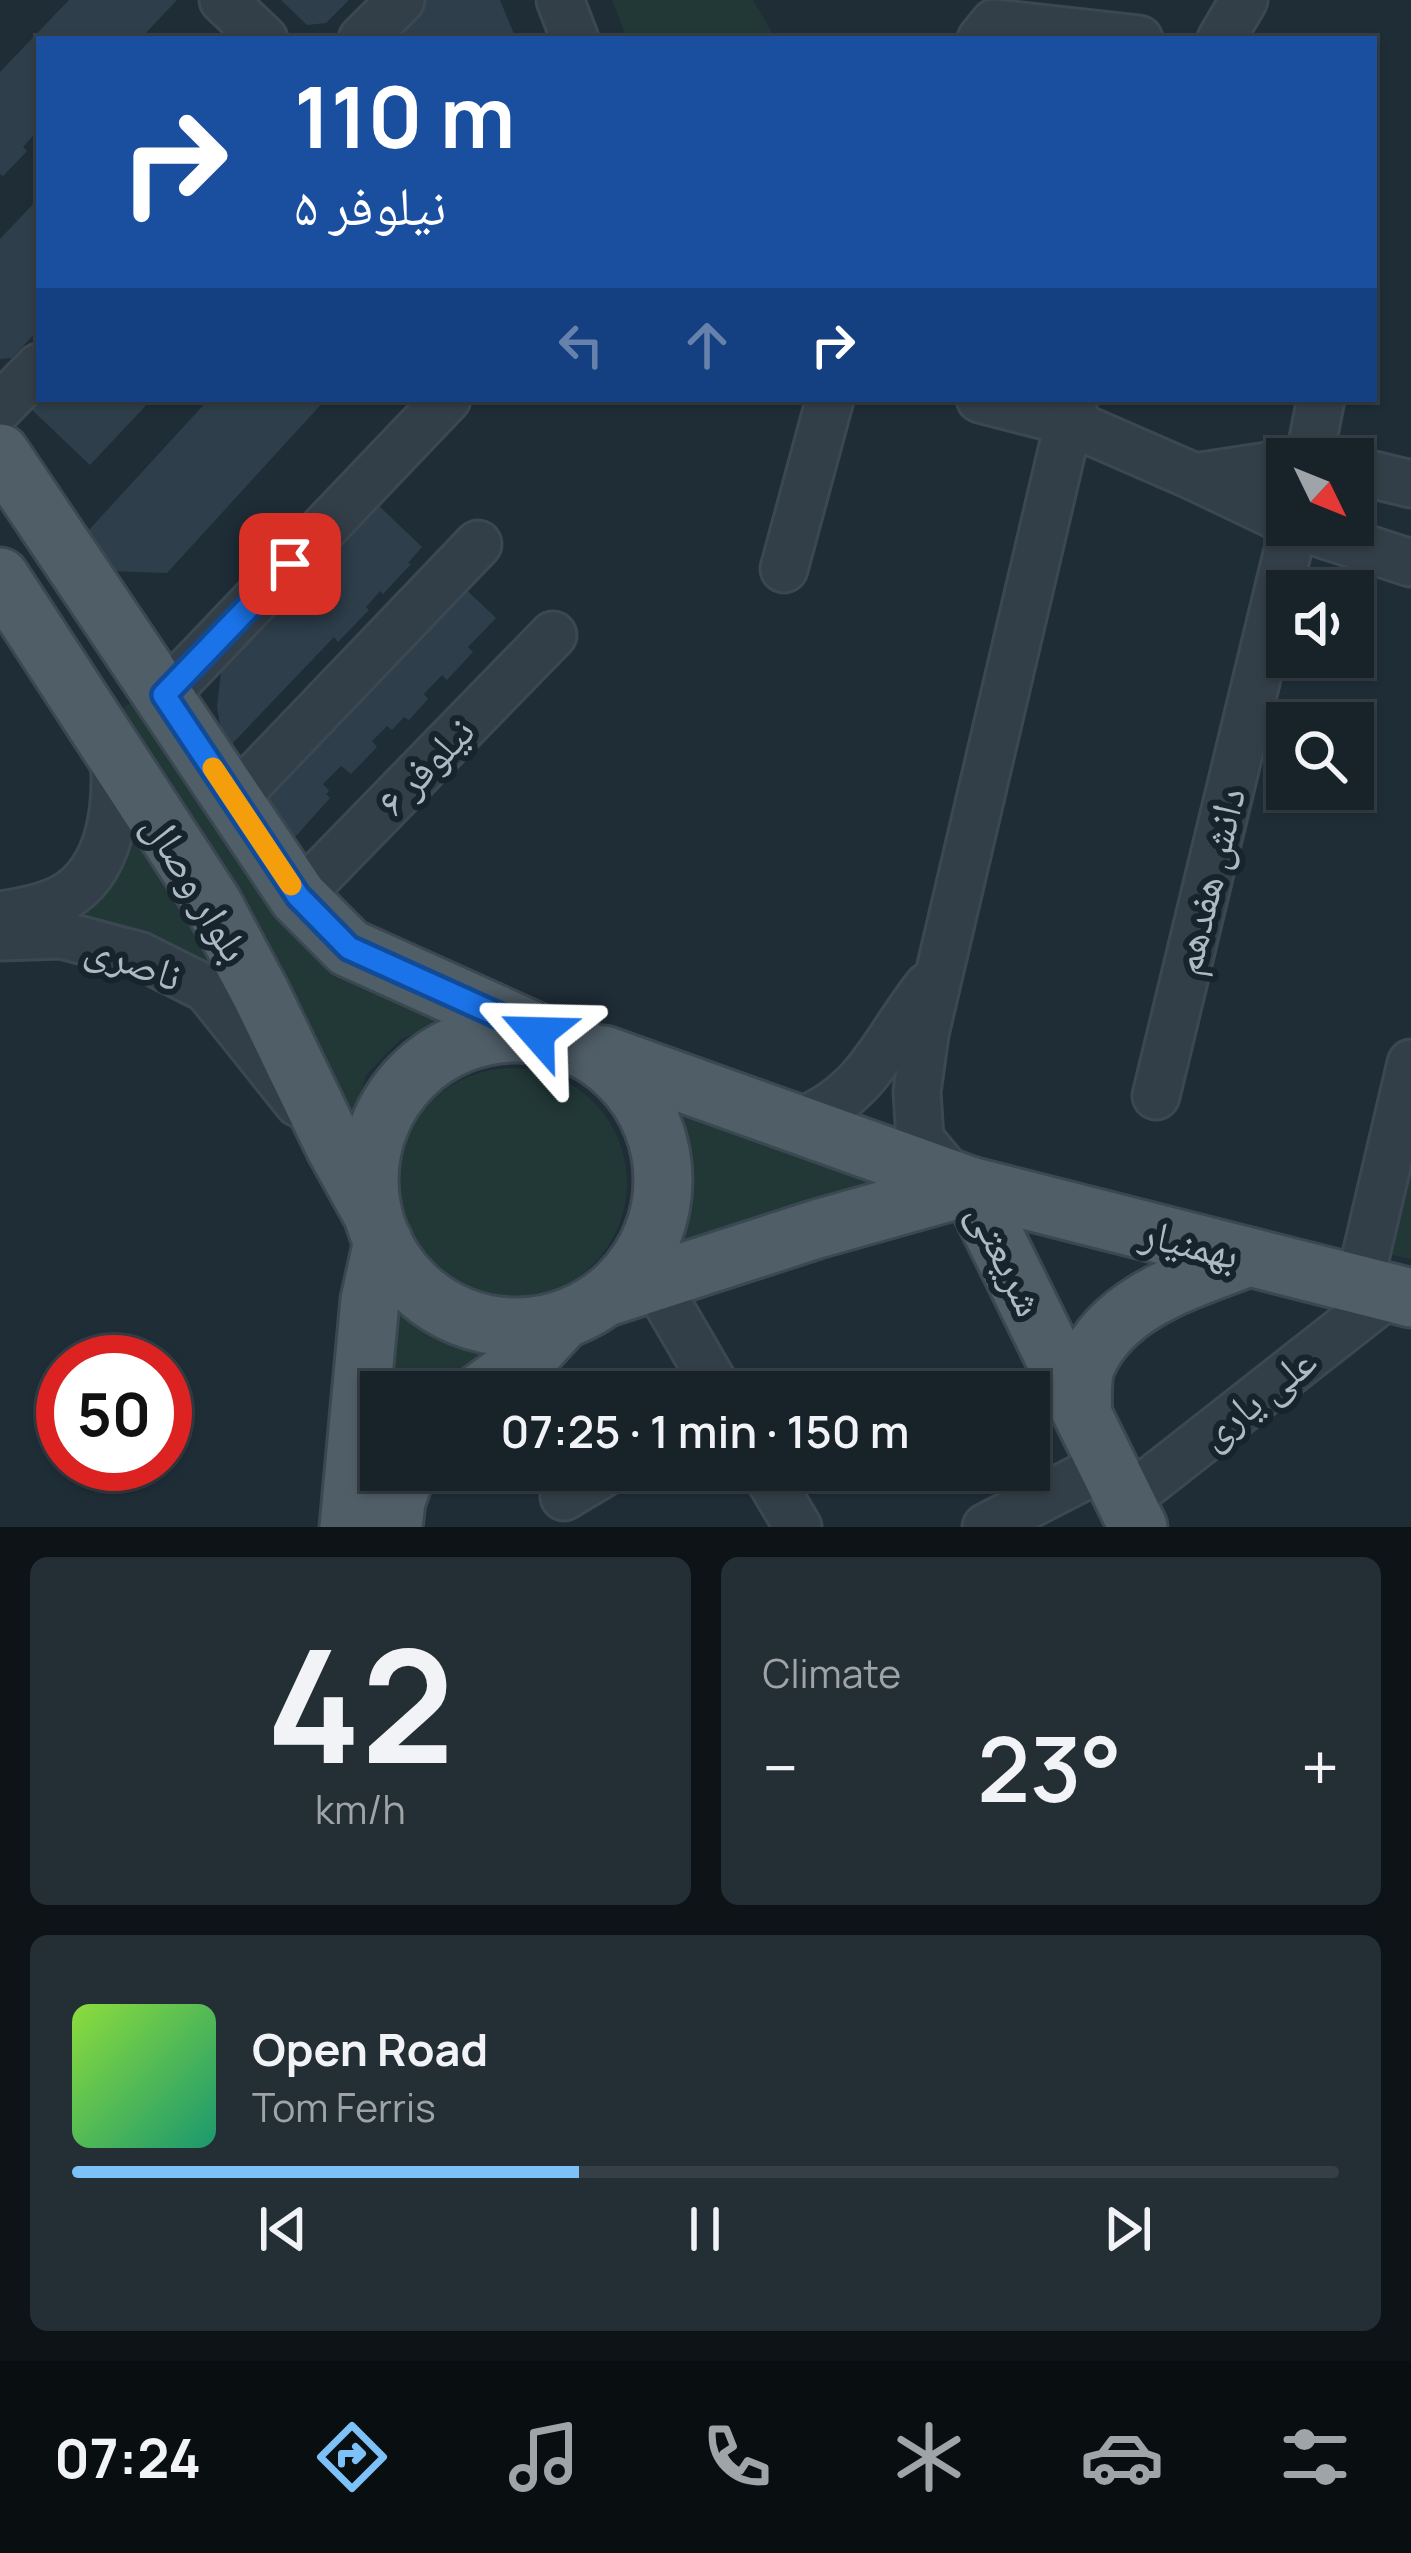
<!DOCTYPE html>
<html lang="en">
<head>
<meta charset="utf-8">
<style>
	body { margin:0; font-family:Manrope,"Noto Naskh Arabic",sans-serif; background:#242f35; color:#f1f3f6; height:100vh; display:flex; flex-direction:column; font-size:45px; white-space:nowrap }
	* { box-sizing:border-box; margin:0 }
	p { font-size:39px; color:#9ea4a8 }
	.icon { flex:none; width:66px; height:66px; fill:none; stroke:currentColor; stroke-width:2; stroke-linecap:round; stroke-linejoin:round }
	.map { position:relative; height:1527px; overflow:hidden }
	.sheet { display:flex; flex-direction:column; gap:30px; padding:30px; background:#0d1317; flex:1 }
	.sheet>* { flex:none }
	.guide { position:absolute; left:36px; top:36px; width:1341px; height:366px; border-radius:0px; box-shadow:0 3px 9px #0004,0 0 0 3px #363f46; background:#1a4fa0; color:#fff; overflow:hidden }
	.needle { width:78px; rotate:133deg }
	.tools { position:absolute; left:1266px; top:438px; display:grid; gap:24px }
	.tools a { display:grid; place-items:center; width:108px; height:108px; border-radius:0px; background:#172229; box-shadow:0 3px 9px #0004,0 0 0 3px #363f46; font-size:60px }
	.speed { position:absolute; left:36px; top:1335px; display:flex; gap:24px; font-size:60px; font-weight:700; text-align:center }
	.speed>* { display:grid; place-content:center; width:156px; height:156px; border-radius:50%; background:#172229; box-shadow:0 3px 9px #0004,0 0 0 3px #363f46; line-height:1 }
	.speed .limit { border:18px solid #d22; background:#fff; color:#111 }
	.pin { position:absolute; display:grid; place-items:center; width:102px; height:102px; color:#fff; margin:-51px; border-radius:24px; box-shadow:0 6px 18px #0006 }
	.me { position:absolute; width:132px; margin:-66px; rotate:295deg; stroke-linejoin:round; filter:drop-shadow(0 0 9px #0008) }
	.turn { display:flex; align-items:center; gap:42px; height:252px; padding:0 60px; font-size:54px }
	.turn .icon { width:156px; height:156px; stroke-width:2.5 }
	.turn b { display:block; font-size:84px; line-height:102px }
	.lanes { display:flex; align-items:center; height:114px; padding:0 60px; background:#0003; justify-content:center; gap:60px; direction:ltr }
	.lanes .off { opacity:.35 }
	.big { font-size:90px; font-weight:600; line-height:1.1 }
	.sheet .card { flex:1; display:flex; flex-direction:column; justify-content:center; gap:18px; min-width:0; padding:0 42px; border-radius:18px; background:#242f35 }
	.sheet .dial { align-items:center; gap:0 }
	.dial b { font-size:156px; line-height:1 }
	.song { display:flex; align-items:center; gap:36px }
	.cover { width:144px; height:144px; border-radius:18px; background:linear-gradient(135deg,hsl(90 70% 55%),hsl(160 70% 35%)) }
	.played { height:12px; border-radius:6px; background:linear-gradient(90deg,#7dc1f9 40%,#363f46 40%) }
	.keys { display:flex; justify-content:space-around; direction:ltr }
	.heat { display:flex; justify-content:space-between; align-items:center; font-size:66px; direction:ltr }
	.sheet .tiles { flex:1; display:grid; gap:30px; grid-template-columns:1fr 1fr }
	.card:last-child { grid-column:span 2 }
	.trip { position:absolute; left:360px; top:1371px; width:690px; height:120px; border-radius:0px; background:#172229; box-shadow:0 3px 9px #0004,0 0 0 3px #363f46; font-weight:600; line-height:120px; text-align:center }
	.tabs { display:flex; height:192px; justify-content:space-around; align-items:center; background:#090e10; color:#9ea4a8 }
	.tabs .icon { width:84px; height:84px }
	.tabs .active { color:#7dc1f9 }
	.tabs b { font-size:54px; color:#f1f3f6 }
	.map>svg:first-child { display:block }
	.green { fill:#213837 }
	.building { fill:#2e3f4b }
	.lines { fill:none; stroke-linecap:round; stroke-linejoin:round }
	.minor-casing { stroke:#3c4851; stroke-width:51 }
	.major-casing { stroke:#3c4851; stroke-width:63 }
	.minor { stroke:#333f48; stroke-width:45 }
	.major { stroke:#505e68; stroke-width:57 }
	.route-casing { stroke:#114b97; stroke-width:30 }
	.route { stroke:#1a73e8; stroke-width:21 }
	.slow { stroke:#f59e0b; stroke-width:21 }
	.labels { text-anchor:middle; stroke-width:12; stroke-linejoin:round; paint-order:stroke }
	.street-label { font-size:42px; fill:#adbac5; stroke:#18242c }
</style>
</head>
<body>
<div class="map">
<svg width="1411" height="1527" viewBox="0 0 1411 1527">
	<rect width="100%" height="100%" fill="#1f2d37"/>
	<g class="green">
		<path d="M612,0H753L776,39H627Z"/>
		<path d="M135,700L453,1020L401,1039L366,1075L348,1142L113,714Z"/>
		<path d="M124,800L252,1002L197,956L143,933L42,921C78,910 112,899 125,859C131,843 125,818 124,800Z"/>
		<circle cx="512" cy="1183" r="115"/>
		<path d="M664,1097L783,1152L928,1191L680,1254L691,1203L688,1156Z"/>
		<path d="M1411,1142V1259L1386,1254Z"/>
		<path d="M387,1288L420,1323L456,1342L511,1352L460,1392H381Z"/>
	</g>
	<g class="building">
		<path d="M69,0H177L140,39H39V129L23,147L27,151L3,176L0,174V72Z"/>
		<path d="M281,0H349L326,23L307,25Z"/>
		<path d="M421,0H500L516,39H374Z"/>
		<path d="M39,198V329L12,358L0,359V239Z"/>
		<path d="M36,399H152L90,465L29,407Z"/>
		<path d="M209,399H326L167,573L113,571L87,532Z"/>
		<path d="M378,505L422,547L408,563L411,564L383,594L380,591L366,607L369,610L338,642L334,637L230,746L220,725L217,706L221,672Z"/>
		<path d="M455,579L496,618L468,647L473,652L447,680L442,675L424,694L428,699L409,720L404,717L392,730L387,726L372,741L377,747L351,774L341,766L323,784L329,791L326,794L330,798L295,837L259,785Z"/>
	</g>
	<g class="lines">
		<g class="minor-casing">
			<g id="minor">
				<path d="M223,0L264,39"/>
				<path d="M560,0L575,39"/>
				<path d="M362,39L401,0"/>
				<path d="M981,39L994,23L1139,39"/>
				<path d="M1221,39L1244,0"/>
				<path d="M980,399L1069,422L1195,477L1287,521"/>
				<path d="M0,407L39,367"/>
				<path d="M1309,459L1321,399"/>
				<path d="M1353,470L1411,484"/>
				<path d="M1195,477L1287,463"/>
				<path d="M1294,525L1411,563"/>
				<path d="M784,569L830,399"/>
				<path d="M164,696L447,399"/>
				<path d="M234,799L478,544"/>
				<path d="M298,897L553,635"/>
				<path d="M0,915C21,912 44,908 63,898C112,871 118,805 114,755"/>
				<path d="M0,937L62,935L141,956L207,989L298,1103"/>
				<path d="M1156,1096L1294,525"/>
				<path d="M796,1124C871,1093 881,1045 928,986"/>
				<path d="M953,1179L920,1139L917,1092L925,1034L1074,399"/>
				<path d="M655,1282L719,1392"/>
				<path d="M1359,1285L1411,1063"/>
				<path d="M764,1470L798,1527"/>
				<path d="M564,1497L609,1470"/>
				<path d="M1125,1501L1390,1293"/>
				<path d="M986,1527L1108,1464"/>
			</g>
		</g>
		<g class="major-casing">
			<g id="major">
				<path d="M0,453L298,897L349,948L533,1031"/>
				<path d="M0,577L213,904L261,994L335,1147L370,1210"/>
				<circle cx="516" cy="1180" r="147"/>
				<path d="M604,1055L970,1186L1411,1298"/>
				<path d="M970,1186L1138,1527"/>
				<path d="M607,1297L817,1229L970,1186"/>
				<path d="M481,1392L528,1358L562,1321"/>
				<path d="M1082,1412C1083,1397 1081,1378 1086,1365C1114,1301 1189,1280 1249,1257"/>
				<path d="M349,1527L370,1300L383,1241"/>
				<path d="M393,1527L396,1501L407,1470"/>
			</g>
		</g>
		<use href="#minor" class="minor"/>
		<use href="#major" class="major"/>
	</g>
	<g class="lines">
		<g class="route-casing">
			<path id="route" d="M290,564L164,695L298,896L349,948L537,1033"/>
		</g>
		<use href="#route" class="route"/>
		<path class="slow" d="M213,768L291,885"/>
	</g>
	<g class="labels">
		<g class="street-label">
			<text transform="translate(425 766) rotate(-46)" y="15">نیلوفر ۶</text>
			<text transform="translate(1208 881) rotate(-76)" y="15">دانش هفدهم</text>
			<text transform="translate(197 887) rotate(59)" y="15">بلوار وصال</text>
			<text transform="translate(134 961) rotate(20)" y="15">ناصری</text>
			<text transform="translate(1190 1243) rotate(14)" y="15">بهمنیار</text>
			<text transform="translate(1007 1259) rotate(64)" y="15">شریعتی</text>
			<text transform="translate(1257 1397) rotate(-38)" y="15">علی یاری</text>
		</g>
	</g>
</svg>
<div class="tools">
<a><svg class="needle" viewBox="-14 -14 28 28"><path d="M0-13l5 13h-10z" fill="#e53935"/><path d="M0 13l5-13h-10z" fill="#9ea4a8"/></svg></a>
<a><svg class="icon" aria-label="sound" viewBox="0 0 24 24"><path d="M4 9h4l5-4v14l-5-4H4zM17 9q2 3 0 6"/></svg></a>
<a><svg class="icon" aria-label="search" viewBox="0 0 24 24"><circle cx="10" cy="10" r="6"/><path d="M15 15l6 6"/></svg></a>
</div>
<div class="speed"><div class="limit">50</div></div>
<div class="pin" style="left:290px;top:564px;background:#d93025"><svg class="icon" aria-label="arrive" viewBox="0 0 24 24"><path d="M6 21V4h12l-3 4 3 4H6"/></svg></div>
<svg class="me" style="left:537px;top:1033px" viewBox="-20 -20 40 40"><path d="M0-17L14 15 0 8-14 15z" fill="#1a73e8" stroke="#fff" stroke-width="4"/></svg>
<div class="trip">07:25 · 1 min · 150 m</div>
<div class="guide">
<div class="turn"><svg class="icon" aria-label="right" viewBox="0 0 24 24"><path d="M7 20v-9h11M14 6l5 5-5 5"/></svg><div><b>110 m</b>نیلوفر ۵</div></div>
<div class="lanes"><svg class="icon off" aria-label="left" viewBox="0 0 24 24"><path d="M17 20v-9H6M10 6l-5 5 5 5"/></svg><svg class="icon off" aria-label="ahead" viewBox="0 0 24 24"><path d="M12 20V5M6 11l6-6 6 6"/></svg><svg class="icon" aria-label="right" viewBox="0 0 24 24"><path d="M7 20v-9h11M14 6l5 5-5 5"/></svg></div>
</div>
</div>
<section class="sheet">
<div class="tiles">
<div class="card dial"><b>42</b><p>km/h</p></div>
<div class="card"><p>Climate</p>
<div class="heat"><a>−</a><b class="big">23°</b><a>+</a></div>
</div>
<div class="card">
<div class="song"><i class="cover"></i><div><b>Open Road</b><p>Tom Ferris</p></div></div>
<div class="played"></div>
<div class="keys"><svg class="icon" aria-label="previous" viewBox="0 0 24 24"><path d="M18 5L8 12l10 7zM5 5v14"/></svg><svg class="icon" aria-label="pause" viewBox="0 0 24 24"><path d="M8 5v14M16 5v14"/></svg><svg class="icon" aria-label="next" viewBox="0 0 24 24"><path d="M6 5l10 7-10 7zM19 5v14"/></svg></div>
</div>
</div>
</section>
<nav class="tabs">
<b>07:24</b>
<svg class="icon active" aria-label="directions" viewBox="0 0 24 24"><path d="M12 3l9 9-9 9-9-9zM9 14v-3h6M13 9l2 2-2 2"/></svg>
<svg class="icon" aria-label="music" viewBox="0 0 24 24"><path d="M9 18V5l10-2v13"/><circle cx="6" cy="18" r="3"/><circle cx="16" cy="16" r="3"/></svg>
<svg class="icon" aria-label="phone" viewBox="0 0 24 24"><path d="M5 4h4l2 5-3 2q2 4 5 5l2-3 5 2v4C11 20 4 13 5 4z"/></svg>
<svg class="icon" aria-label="climate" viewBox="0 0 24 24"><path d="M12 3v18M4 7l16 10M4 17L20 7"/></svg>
<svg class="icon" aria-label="car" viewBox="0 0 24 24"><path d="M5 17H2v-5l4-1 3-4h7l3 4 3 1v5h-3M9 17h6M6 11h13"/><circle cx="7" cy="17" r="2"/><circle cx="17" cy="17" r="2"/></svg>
<svg class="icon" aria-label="filters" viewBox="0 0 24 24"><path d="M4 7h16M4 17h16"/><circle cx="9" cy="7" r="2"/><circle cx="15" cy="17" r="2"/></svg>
</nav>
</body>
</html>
